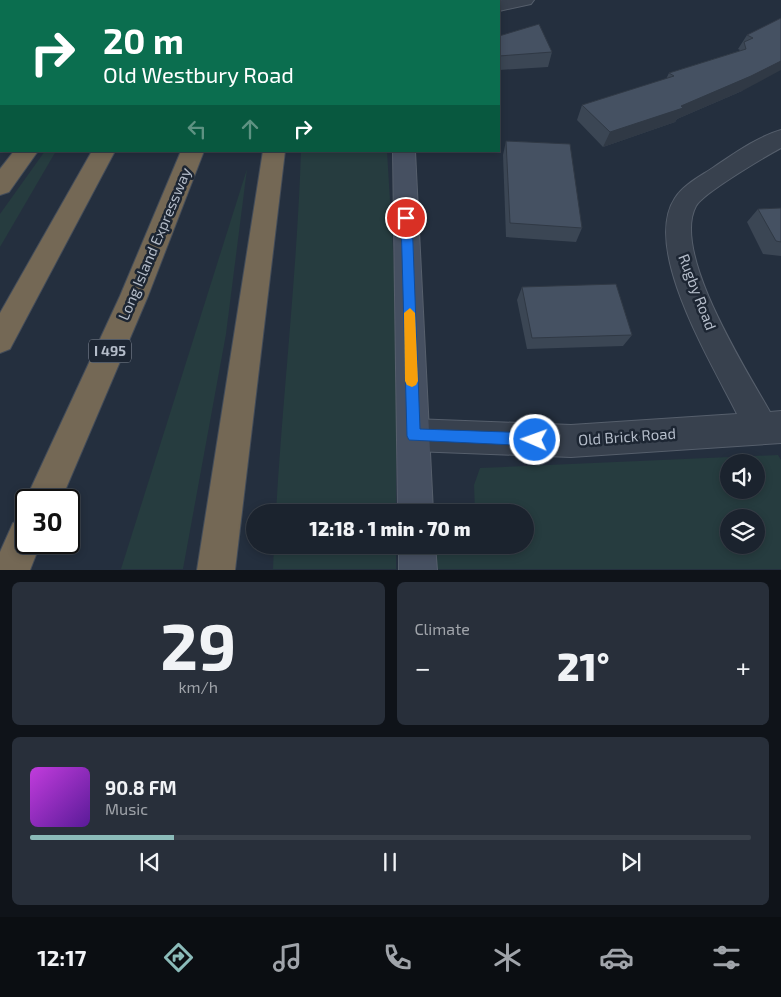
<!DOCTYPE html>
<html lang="en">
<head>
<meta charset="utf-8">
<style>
	body { margin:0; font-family:"Exo 2",sans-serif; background:#282f3a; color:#f1f3f6; height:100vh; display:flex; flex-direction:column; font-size:19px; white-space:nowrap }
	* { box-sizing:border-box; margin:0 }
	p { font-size:16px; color:#a0a4aa }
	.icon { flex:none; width:28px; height:28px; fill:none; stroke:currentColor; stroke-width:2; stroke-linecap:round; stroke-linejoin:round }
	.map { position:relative; height:570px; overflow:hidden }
	.drawer { display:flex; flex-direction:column; gap:12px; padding:12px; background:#0f1319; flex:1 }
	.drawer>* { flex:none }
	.banner { position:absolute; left:0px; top:0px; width:500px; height:152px; box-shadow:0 2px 8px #0003,0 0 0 1px #39404a; background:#0b6e4f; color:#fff; overflow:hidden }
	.buttons { position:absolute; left:720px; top:454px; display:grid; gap:10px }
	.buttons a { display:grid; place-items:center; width:45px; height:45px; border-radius:50%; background:#1b232e; box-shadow:0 2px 8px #0003,0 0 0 1px #39404a; font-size:25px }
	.speed { position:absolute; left:15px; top:489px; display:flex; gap:10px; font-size:25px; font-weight:700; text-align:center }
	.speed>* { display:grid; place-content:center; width:65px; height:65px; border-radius:50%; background:#1b232e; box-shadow:0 2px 8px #0003,0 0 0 1px #39404a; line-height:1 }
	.speed .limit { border:2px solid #111; border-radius:8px; background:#fff; color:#111 }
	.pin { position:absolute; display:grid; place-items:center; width:42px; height:42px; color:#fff; margin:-21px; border:2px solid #fff; border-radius:50%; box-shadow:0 1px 5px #0007 }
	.me { position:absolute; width:55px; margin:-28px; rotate:272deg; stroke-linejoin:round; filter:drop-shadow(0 0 4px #0008) }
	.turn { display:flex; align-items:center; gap:18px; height:105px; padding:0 20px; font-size:22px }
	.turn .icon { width:65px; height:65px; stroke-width:2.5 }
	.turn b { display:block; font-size:35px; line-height:42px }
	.lanes { display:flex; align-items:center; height:48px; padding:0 20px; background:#0003; justify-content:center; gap:25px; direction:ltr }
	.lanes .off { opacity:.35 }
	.big { font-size:38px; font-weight:800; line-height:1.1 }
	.drawer .card { flex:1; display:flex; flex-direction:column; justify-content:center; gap:8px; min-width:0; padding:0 18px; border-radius:8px; background:#282f3a }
	.drawer .dial { align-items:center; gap:0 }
	.dial b { font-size:65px; line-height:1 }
	.song { display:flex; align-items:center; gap:15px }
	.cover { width:60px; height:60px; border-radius:8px; background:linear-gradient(135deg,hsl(290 70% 55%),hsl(270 70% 35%)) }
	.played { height:5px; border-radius:2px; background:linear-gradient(90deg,#8bbbb9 20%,#39404a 20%) }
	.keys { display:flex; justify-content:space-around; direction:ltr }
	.heat { display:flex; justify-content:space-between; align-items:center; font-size:28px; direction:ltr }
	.drawer .tiles { flex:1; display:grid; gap:12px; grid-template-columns:1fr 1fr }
	.card:last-child { grid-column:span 2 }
	.trip { position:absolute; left:246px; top:504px; width:288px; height:50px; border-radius:25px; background:#1b232e; box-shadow:0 2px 8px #0003,0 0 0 1px #39404a; font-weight:800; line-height:50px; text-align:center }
	.menu { display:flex; height:80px; justify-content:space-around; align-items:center; background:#0b0e12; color:#a0a4aa }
	.menu .icon { width:35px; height:35px }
	.menu .on { color:#8bbbb9 }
	.menu b { font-size:22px; color:#f1f3f6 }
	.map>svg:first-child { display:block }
	.green { fill:#263c3f; fill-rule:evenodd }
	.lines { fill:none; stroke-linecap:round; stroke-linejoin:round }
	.minor-casing { stroke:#565f6c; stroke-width:2 }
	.secondary-casing { stroke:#565f6c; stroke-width:2 }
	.motorway-casing { stroke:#434c59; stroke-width:2 }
	.minor { fill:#38414e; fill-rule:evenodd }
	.secondary { fill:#465061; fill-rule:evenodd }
	.motorway { fill:#746855; fill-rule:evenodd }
	.wall { fill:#3b4654 }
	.shaded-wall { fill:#303945 }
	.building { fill:#455162; stroke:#303945 }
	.route { fill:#1a73e8; stroke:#114b97 }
	.slow { fill:#f59e0b }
	.labels { text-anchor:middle; stroke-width:5; stroke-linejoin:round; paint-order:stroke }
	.shield { fill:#1d2633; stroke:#878f9c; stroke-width:1 }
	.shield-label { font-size:14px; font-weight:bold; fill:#b4bcc9 }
	.street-label { font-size:15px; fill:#b4bcc9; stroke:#1d2633 }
</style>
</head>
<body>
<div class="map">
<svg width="781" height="570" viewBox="0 0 781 570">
	<rect width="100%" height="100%" fill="#242f3e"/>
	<g class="green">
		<path d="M45,151H56L0,247V214Z"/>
		<path d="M301,151H387L396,300V512H276C283,392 297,272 301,151Z"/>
		<path d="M247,169L226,334L183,569H121Z"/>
		<path d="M778,455L781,460V569H421L420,545H525V512H472L475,511L474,485L480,468ZM729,462H756V490H729ZM729,518H756V545H729Z"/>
		<path d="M274,545H396V569H273Z"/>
	</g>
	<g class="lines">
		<g class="minor-casing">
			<g id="minor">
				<path d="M502,0H534L531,4L499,11V1H497Z"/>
				<path d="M781,130V148C766,156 703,193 696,206C671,252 746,369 770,412L781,411V443L571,457L413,451L401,446L397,435L401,424L413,419L571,425L737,414C713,365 641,249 675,198C684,184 701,176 714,167C735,153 757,137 781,130Z"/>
			</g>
		</g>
		<g class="secondary-casing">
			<g id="secondary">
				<rect x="382" y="0" width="18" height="1"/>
				<path d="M393,151H415L433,512H398Z"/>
				<path d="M399,545H435L437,570H399Z"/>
			</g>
		</g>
		<g class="motorway-casing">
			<g id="motorway">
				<rect x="282" y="0" width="18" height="1"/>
				<path d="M14,151H38L9,192L0,195V169Z"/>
				<path d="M92,151H115L10,349L0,353V313Z"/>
				<path d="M181,151H204L148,296L61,500L26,502L31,488L120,296Z"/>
				<path d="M263,151H285L235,570H197Z"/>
				<path d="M26,518V542H41L30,570H0V552L13,523Z"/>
			</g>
		</g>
		<use href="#minor" class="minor"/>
		<use href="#secondary" class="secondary"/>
		<use href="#motorway" class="motorway"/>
	</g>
	<g class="wall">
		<path d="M781,18L742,91L677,119L675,122L603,147L577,120L582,105L666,79L669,73L739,51L740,50L738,49L747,35Z"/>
		<path d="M499,36L552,52L548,67L499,70Z"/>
		<path d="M506,141L582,228L576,242L506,237L503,155Z"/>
		<path d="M781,208V256L763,254L747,222L758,209Z"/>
		<path d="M522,287L632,335L623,346L527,349L517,300Z"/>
	</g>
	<path class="shaded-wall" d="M781,61V70L742,91L677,119L675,122L603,147L610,132L681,106Z"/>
	<g class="building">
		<path d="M781,18V61L751,76L681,106L683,108L610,132L582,105L674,76L669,73L746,49L744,42L753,38L747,35Z"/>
		<path d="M539,24L552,52L499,56V36Z"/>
		<path d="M506,141L570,144L582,228L510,223Z"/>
		<path d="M781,208V242L776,241L758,209Z"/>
		<path d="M616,284L632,335L532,338L522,287Z"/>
	</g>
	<path class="route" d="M406,214L412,218L420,429L535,433L540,435L542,440L540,444L535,446L409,440L407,436L401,218Z"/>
	<path class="slow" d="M410,308L415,313L418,381L416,385L412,387L407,385L405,381L404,313Z"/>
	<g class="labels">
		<rect class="shield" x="89" y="339.5" width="42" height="23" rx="4"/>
		<g class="shield-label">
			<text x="110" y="356">I 495</text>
		</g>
		<g class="street-label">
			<text transform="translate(155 244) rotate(-67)" y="5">Long Island Expressway</text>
			<text transform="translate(697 292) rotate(69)" y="5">Rugby Road</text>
			<text transform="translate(627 437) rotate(-4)" y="5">Old Brick Road</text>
		</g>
	</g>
</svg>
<div class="buttons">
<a><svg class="icon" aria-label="sound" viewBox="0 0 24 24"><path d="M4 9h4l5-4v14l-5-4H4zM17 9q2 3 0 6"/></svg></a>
<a><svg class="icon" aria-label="layers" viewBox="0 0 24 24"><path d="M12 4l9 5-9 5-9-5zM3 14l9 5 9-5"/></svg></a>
</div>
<div class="speed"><div class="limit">30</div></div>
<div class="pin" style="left:406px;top:218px;background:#d93025"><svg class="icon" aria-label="arrive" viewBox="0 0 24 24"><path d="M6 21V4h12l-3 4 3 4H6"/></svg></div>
<svg class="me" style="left:535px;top:440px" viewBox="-20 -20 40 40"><circle r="17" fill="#1a73e8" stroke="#fff" stroke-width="3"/><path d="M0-11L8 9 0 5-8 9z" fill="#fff"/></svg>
<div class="trip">12:18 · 1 min · 70 m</div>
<div class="banner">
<div class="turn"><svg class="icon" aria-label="right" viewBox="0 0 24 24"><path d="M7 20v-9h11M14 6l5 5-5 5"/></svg><div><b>20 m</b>Old Westbury Road</div></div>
<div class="lanes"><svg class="icon off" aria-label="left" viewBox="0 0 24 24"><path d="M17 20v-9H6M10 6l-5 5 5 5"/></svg><svg class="icon off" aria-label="ahead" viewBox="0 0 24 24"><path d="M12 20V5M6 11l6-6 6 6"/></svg><svg class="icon" aria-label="right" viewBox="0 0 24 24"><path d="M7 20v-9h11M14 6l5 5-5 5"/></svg></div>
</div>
</div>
<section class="drawer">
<div class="tiles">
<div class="card dial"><b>29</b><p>km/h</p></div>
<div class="card"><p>Climate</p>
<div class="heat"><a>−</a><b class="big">21°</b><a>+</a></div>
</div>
<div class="card">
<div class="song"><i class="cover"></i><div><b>90.8 FM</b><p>Music</p></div></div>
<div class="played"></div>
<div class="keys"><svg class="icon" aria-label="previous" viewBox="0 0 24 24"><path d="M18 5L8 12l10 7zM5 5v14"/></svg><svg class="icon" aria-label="pause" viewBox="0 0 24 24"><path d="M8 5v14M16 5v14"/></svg><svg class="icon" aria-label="next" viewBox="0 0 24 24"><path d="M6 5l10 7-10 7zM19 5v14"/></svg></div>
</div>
</div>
</section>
<nav class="menu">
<b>12:17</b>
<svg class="icon on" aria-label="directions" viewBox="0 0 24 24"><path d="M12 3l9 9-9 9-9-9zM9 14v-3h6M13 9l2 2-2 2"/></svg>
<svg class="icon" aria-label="music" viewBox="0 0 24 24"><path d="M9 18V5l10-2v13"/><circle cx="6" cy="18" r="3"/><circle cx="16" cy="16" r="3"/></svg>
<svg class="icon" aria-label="phone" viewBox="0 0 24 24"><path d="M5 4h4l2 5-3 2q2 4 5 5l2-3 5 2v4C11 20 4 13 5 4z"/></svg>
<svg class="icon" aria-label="climate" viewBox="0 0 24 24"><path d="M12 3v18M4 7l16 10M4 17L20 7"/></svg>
<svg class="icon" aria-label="car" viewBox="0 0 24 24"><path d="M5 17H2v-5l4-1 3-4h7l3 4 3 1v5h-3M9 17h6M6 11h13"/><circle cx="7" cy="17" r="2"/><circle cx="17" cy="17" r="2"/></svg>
<svg class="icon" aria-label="filters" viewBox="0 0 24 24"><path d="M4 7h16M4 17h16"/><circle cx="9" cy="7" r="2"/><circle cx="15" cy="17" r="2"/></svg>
</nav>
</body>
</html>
